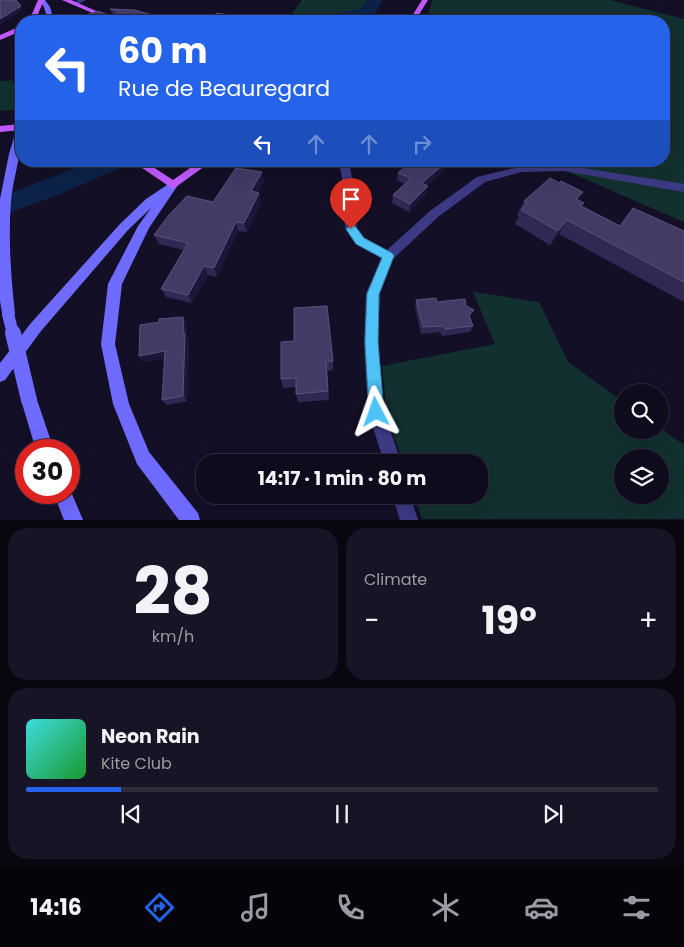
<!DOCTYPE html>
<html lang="en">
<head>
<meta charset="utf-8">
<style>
	body { margin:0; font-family:Poppins,sans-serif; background:#171425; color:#f1f3f6; height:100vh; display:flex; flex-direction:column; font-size:19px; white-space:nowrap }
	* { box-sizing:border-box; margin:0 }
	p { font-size:16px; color:#9b9ba3 }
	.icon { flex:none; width:28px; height:28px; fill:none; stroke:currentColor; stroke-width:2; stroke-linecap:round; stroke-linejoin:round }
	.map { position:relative; height:520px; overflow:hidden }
	.details { display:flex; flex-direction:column; gap:8px; padding:8px; background:#08060f; flex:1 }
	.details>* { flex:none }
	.guide { position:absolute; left:15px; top:15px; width:655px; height:152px; border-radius:20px; box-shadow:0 5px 20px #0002,0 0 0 1px #2e2b3b; background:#2563eb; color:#fff; overflow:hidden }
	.fabs { position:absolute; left:614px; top:384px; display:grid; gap:10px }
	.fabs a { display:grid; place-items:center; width:55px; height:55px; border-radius:50%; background:#0e0b1c; box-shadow:0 5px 20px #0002,0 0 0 1px #2e2b3b; font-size:25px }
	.speed { position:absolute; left:15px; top:439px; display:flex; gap:10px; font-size:25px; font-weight:700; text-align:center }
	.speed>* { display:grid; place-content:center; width:65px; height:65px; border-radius:50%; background:#0e0b1c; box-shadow:0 5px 20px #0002,0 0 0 1px #2e2b3b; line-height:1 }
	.speed .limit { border:8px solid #d22; background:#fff; color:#111 }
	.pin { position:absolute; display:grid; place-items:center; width:42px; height:42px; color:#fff; margin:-51px -21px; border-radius:50% 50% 50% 0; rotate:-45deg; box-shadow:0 0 5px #0007 }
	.pin .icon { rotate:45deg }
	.me { position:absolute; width:55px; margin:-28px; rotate:356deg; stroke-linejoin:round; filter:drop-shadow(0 0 4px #0008) }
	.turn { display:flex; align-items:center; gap:18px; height:105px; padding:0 20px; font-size:22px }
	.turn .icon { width:65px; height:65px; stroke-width:2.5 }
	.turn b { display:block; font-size:35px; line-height:42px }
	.lanes { display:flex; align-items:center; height:48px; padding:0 20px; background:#0003; justify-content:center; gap:25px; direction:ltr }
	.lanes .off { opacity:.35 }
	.big { font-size:38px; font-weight:700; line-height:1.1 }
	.details .card { flex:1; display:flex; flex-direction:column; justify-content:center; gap:8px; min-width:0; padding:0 18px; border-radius:20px; background:#171425 }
	.details .dial { align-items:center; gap:0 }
	.dial b { font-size:65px; line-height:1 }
	.song { display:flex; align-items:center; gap:15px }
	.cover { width:60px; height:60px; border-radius:8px; background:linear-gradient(135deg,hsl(180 70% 55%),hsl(130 70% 35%)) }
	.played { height:5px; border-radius:2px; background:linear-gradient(90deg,#2563eb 15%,#2e2b3b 15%) }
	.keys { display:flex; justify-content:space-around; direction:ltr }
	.heat { display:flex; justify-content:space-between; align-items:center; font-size:28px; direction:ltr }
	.details .tiles { flex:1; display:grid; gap:8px; grid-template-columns:1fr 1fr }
	.card:last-child { grid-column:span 2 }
	.trip { position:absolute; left:196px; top:454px; width:292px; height:50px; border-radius:20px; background:#0e0b1c; box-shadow:0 5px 20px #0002,0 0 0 1px #2e2b3b; font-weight:700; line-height:50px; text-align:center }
	.dock { display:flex; height:80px; justify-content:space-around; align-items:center; background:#06040b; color:#9b9ba3 }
	.dock .icon { width:35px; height:35px }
	.dock .active { color:#2563eb }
	.dock b { font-size:22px; color:#f1f3f6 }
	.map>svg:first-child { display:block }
	.green { fill:#12302f; fill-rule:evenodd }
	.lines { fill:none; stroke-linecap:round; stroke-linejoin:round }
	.river { fill:#0c2248; fill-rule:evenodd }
	.minor { fill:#3d3a85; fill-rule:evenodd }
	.secondary { fill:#6f6bff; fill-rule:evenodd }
	.primary { fill:#c25bff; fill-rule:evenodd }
	.secondary-bridge-far1 { stroke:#6f6bff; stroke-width:12 }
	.secondary-bridge { stroke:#6f6bff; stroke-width:16 }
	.wall { fill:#312854 }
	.shaded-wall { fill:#1d163a }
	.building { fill:#433a66; stroke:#5a527e }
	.route { fill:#4fc3f7; stroke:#337fa1 }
</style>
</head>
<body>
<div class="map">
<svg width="684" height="520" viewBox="0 0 684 520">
	<rect width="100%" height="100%" fill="#130f26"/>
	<g class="green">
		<path d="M302,0H370L366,8L334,15L328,21H286Z"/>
		<path d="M432,0H610L684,19V222L566,171L508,161H664V21H427Z"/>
		<path d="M12,80L13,83L21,82V96L14,110L0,111V81Z"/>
		<path d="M473,292L539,302L568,362L622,401V430H660V428L684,445V519H422L414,495H480V462H403L387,416L382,366L495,344ZM622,458H660V495H622Z"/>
	</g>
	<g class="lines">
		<g class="river">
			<path d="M367,0H383L374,15L347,21H318L320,18L362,8Z"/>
			<path d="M93,161H128L125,166L58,195L0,216V197Z"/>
		</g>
		<g class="minor">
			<path d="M78,0H86L77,5H73V3Z"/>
			<path d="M339,161H349L355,195L357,228L364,238L387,250L430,211L477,177L522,166L564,165L684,184V192L564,171L522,172L485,182L438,217L393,259L380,294L378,342L384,412L401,462H384L368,412L364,342L366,294L381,258L356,244L345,229V195Z"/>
			<path d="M392,495H410L418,520H400Z"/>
		</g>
		<g class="secondary">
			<path d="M39,0H45L50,7L54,21H48L44,7Z"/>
			<path d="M21,128C23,152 13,177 11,201C8,239 11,276 15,314L13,318L8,320L3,318L0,301V199L9,154L16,131Z"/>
			<path d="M173,181L178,185L149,228L122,284L115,344L129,404L149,452L198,513L200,520H179L137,464L113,404L101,344L108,284L138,226L151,208L128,230L41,331L5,380L0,382V363L31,323L120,224L146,199Z"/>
			<path d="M29,392L35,394L54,450H36L21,400L23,394Z"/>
			<path d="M69,487L83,520H64L53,492H69Z"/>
		</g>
		<g class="primary">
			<path d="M38,0H44L35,21H29Z"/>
			<path d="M62,0H71L119,21H111Z"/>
			<path d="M422,0H428L415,21H409Z"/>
			<path d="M21,26V31L0,40V35Z"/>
			<path d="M21,124V130L0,132V126Z"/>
			<path d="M132,161H144L173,180L200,161H212L173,189Z"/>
		</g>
		<path class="secondary-bridge-far1" d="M8,314L13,334"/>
		<path class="secondary-bridge" d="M13,333L29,400"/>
	</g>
	<g class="wall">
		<path d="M110,9L135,10L85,21L108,15H113Z"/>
		<path d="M445,163L443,171L427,186L426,194L409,212L392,203L393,195L405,184L397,180L398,173Z"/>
		<path d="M264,181L258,192L261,202L247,232L238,231L217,277L208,275L192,303L166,297L161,289L184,250L159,244L154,235L213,202Z"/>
		<path d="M559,183L583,192L579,200L582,206L620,226L684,231V302L559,234L550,245L515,224L519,216L517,215L524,201Z"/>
		<path d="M416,300L437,302L466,306L474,310L471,317L470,318L473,326L470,332L442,336L440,332L421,334L415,307Z"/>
		<path d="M183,317L186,323L187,337L189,340L187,401L167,405L162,400L165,358L143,362L139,356L159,322Z"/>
		<path d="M281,342L333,361V370L327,371L329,400L298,402L296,394V387L283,388L281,379Z"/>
	</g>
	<g class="shaded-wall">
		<path d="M21,6L23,10L0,25V19Z"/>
		<path d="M445,163L443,171L421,191L422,183Z"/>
		<path d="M262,172L264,181L253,200L251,191Z"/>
		<path d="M428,186L426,194L409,212L410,204Z"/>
		<path d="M583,192L575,206L576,199Z"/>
		<path d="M259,193L261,202L247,232L244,223Z"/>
		<path d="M567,220L559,234L550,245L558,231Z"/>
		<path d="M236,222L238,231L217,277L214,268Z"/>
		<path d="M204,266L208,275L192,303L188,295Z"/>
		<path d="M474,310L471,317L466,321L469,315Z"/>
		<path d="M183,317L186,323L187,337L189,340L187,401L183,396Z"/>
		<path d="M165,351L169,357L143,362L139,356Z"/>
	</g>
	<g class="building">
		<path d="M0,0H16L21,6L0,19Z"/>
		<path d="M110,9L135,10L173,21H85L83,16L98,11L108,15L118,14L117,11Z"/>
		<path d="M217,13L240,17L238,18L246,20L244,21H206Z"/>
		<path d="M411,161H442L445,163L422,183L428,186L410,204L393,195L411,178L398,173Z"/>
		<path d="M236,168L262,172L251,191L259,193L244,223L236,222L214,268L204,266L188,295L161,289L188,243L154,235L169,215L187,196L213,202Z"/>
		<path d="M550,178L559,183L561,181L583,192L576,199L584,203L581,206L620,226L633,208L684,231V282L567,220L558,231L521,210L527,203L524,201Z"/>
		<path d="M436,298L437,302L465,299L466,306L474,310L469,315L473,326L445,329L443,326L423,327L416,300Z"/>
		<path d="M327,306L333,361L326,362L328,391L296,394V378L281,379V342L294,341V308Z"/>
		<path d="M183,317L184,334H185L183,396L162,400L165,351L139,356L140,325L159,322V319Z"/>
	</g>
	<path class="route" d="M351,225L355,226L364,238L392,253L394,256L379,294L378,342L384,412L382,418L376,420L371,418L369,412L365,342L367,294L382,258L356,244L346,229Z"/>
</svg>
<div class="fabs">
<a><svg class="icon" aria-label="search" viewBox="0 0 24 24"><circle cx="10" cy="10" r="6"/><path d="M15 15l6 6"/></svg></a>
<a><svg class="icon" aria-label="layers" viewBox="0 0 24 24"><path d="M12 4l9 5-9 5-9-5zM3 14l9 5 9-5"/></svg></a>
</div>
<div class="speed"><div class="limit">30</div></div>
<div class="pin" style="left:351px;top:229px;background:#d93025"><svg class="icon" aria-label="arrive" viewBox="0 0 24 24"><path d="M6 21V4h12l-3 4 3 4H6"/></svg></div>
<svg class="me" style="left:376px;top:412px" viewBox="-20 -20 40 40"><path d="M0-17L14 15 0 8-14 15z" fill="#4fc3f7" stroke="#fff" stroke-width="4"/></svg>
<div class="trip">14:17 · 1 min · 80 m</div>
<div class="guide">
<div class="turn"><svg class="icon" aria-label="left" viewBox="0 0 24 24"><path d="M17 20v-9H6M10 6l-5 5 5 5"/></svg><div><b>60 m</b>Rue de Beauregard</div></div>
<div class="lanes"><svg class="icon" aria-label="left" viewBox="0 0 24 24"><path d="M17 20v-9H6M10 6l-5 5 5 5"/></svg><svg class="icon off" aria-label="ahead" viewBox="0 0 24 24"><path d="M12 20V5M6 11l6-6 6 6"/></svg><svg class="icon off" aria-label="ahead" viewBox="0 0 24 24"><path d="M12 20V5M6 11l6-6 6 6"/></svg><svg class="icon off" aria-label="right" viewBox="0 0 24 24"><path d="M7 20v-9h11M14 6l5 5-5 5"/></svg></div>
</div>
</div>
<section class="details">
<div class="tiles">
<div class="card dial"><b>28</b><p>km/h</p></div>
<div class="card"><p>Climate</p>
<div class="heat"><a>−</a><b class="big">19°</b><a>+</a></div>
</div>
<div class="card">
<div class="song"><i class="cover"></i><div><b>Neon Rain</b><p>Kite Club</p></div></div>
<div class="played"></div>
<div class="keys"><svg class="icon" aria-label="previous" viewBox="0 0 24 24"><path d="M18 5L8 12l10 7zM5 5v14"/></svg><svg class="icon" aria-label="pause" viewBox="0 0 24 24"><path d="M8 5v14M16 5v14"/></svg><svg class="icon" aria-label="next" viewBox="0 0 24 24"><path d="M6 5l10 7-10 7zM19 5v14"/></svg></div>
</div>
</div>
</section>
<nav class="dock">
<b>14:16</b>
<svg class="icon active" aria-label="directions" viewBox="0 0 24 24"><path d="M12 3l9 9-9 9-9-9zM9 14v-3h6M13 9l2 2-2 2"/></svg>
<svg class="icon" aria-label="music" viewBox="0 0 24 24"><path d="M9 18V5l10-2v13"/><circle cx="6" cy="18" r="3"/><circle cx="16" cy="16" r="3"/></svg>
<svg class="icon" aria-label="phone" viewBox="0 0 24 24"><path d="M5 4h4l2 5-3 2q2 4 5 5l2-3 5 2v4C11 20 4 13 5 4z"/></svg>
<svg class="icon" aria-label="climate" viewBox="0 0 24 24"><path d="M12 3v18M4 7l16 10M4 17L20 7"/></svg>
<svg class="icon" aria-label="car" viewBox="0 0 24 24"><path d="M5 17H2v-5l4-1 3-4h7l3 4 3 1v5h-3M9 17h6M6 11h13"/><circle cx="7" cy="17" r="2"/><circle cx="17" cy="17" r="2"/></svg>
<svg class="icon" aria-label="filters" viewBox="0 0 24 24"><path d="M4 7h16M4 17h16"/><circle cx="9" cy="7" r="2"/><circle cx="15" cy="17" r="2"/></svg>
</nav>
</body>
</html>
